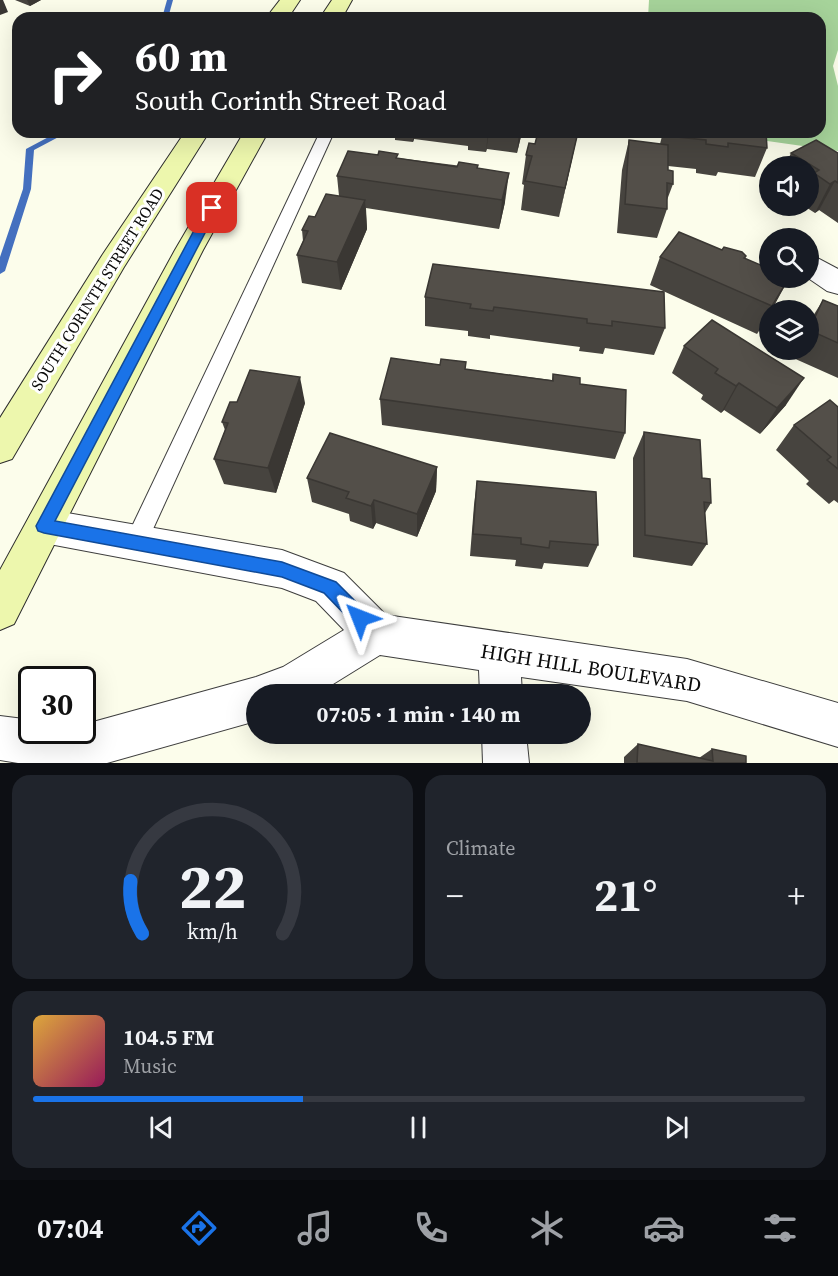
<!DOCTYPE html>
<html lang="en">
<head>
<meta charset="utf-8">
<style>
	body { margin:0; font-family:"Source Serif 4",serif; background:#20242c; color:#f1f3f6; height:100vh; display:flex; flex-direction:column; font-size:22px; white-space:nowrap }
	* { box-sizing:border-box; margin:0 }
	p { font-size:20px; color:#9ea1a6 }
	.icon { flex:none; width:33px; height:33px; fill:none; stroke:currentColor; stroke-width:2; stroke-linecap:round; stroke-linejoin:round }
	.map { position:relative; height:763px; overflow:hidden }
	.panel { display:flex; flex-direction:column; gap:12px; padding:12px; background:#0d0f14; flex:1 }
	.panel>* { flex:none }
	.guide { position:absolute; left:12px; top:12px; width:814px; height:126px; border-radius:18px; box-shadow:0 6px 24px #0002; background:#202124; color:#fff; overflow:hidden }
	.tools { position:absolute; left:759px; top:156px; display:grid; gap:12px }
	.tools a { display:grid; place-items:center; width:60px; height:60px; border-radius:50%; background:#171b24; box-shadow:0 6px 24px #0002; font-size:30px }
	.speed { position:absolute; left:18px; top:666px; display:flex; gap:12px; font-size:30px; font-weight:700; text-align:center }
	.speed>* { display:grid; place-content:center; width:78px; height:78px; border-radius:50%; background:#171b24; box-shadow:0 6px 24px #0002; line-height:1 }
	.speed .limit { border:3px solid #111; border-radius:9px; background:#fff; color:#111 }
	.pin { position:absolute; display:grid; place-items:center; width:51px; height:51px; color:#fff; margin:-26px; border-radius:12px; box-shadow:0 3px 9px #0006 }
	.me { position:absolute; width:66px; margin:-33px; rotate:315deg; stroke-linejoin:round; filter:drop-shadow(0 0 4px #0008) }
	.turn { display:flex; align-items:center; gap:21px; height:126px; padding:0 24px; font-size:27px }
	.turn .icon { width:78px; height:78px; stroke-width:2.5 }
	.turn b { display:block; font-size:42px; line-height:51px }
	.big { font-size:45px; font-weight:700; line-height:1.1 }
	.panel .tile { flex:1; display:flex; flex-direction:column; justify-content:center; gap:9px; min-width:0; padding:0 21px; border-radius:18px; background:#20242c }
	.panel .dial { align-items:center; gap:0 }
	.dial svg { height:156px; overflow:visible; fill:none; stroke:#363941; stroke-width:7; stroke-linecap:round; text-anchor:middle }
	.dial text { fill:#f1f3f6; stroke:none }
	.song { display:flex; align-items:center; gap:18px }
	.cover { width:72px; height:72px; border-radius:9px; background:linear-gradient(135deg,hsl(40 70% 55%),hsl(330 70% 35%)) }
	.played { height:6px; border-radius:3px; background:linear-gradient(90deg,#1a73e8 35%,#363941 35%) }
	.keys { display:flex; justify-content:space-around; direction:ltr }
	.heat { display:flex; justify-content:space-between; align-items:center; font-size:33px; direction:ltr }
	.panel .tiles { flex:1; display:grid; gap:12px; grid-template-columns:1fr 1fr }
	.tile:last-child { grid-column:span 2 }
	.trip { position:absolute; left:246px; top:684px; width:345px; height:60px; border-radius:30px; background:#171b24; box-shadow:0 6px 24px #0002; font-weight:700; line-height:60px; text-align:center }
	.tabs { display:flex; height:96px; justify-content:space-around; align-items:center; background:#090b0e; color:#9ea1a6 }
	.tabs .icon { width:42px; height:42px }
	.tabs .on { color:#1a73e8 }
	.tabs b { font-size:27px; color:#f1f3f6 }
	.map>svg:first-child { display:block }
	.forest { fill:#a6d39a }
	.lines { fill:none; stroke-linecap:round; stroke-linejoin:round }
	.stream { fill:#4470bf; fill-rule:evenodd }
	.lane-casing { stroke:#3e3e3e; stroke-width:2 }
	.street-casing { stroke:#3e3e3e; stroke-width:2 }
	.secondary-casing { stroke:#2d2d2d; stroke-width:2 }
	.lane { fill:#fff; fill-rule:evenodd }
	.street { fill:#fff; fill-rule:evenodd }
	.secondary { fill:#edf7ad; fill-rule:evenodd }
	.wall { fill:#47443f }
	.shaded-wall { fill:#3a3733 }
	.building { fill:#534f49; stroke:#3a3733; stroke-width:1.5 }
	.route { fill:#1a73e8; stroke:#114b97; stroke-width:1.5 }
	.labels { text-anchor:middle; stroke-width:6; stroke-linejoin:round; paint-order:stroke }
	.street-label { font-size:16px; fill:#0b0b0b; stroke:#fff }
	.near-street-label { font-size:20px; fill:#0b0b0b; stroke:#fff }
</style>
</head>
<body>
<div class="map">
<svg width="838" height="763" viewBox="0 0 838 763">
	<rect width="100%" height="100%" fill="#fcfdeb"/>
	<path class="forest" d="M649,0H838V50L833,66L838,86V151L703,132H820V18H648Z"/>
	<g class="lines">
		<g class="stream">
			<path d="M167,0H173L168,18H162Z"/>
			<path d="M58,132H68L34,150L31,189L5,271L0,274V257L23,189L26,149Z"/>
		</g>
		<g class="lane-casing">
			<path id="lane" d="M320,132H334L143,551L135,555L127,551L124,544L127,537Z"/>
		</g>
		<g class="street-casing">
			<g id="street">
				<path d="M808,253L838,269V294L827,291L808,278Z"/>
				<path d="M44,509L282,550L344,573L386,615L687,659L838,703V747L687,701L521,677L522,694H480L479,670L380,655L317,694H256V721L107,763H18L0,760V716L32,720V730H82V725L256,677L283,667L344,630L316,601L282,588L44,543L31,538L25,526L31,514Z"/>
				<path d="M482,734H526L529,763H483Z"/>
			</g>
		</g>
		<g class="secondary-casing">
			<g id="secondary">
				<path d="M280,0H300L288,18H266Z"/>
				<path d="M332,0H352L342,18H320Z"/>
				<path d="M185,132H209L124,267L12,459L0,463V418L103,254Z"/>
				<path d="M244,132H268L203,250L14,624L0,630V570L175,250Z"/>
			</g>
		</g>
		<use href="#lane" class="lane"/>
		<use href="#street" class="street"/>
		<use href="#secondary" class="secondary"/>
	</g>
	<g class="wall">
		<path d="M15,0H41L30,6Z"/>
		<path d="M369,132H522L517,153L487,149L486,152L468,150V146L414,139L413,142L395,140V136Z"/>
		<path d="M578,132L559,217L521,210L524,185L522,184L526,155L535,144Z"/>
		<path d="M663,132H766L767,148L755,177L718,172L716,176L696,173V169L668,166V170L673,184L667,200V209L657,238L617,233L622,170L629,140L660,144Z"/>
		<path d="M791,153H838V223L819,210L815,213L804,206H808V166H785Z"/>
		<path d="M398,158L478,168L505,202L499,229L366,208L367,229L341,290L302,283L297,255L303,241L302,230L339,196L337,176Z"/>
		<path d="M722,250L746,256L745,259L774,306L771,310H770V313L757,334L650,285L660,257Z"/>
		<path d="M433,264L665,328L654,355L605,348L603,354L579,351L580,347L490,335V339L468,336V331L425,326V297Z"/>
		<path d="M823,300L838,306V378L791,357L795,350H808V324Z"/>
		<path d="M684,346L786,405L760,434L724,410L721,413L701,399L703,395L672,373Z"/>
		<path d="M465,369L552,380L553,374L580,384L625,433L615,459L382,425L380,399Z"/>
		<path d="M305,403L276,493L224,484L214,459L225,430L222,422Z"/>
		<path d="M838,407V503L834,500L829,504L806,484L809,481L776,450L794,425Z"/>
		<path d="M644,432L702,478L711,503L705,513L707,544L692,566L633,557V458Z"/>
		<path d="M437,467L436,491L417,537L376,523L373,529L350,521L349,514L312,502L307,478Z"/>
		<path d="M477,481L598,545L588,567L544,563L542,569L515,566L516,560L470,556L474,505Z"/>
		<path d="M638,744L699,758L712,749L746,763H624V757Z"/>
	</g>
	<g class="shaded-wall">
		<path d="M0,0H3L8,12L0,15Z"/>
		<path d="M27,0H41L30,6Z"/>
		<path d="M413,132H414V139L413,142Z"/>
		<path d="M488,132H489L486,152Z"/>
		<path d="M519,132H522L517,153Z"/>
		<path d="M578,132L573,155L559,217L565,188Z"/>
		<path d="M509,173L505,202L499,229L502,200Z"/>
		<path d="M835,181L819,210L815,213L830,184Z"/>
		<path d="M365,200L367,229L341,290L337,262Z"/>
		<path d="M789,278L774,306L771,310H770Z"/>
		<path d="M770,311V313L757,334Z"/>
		<path d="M300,377L305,403L276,493L268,468Z"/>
		<path d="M804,378L786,405L760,434L777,408Z"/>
		<path d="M739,383L724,410L721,413L736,386Z"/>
		<path d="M437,467L436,491L417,537V514Z"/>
		<path d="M374,500L376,523L373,529L371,506Z"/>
	</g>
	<g class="building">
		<path d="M538,132H578L565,188L525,181L532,156L526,155L529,143L535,144Z"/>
		<path d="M668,132H766L767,148L728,143V147L706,144V140L668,136Z"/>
		<path d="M629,140L668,145V170L673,171V184L667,183V209L625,204Z"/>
		<path d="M816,140L838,153V183L835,181L830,184L814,173L819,170L791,153Z"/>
		<path d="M348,151L378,155L379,151L398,154L396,158L457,167L459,162L478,165L477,168L509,173L502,200L337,176Z"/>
		<path d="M326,194L365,200L337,262L297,255L308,231L302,230L309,216L315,217Z"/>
		<path d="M679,232L722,250L724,247L742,252L746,256L744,258L770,269V278H789L772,306L660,257Z"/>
		<path d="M433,264L664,292L665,328L612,321V326L587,323V319L494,307L493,311L470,308L471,304L425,297Z"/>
		<path d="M823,300L838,306V343L809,330Z"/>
		<path d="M712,320L804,378L777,408L739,383L736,386L715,373L718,369L684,346Z"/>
		<path d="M391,358L440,365L441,359L466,362L465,369L553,381V374L580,378V384L626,390L625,433L380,399Z"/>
		<path d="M250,370L300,377L268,468L214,459L228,423L222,422L230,402H237Z"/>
		<path d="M830,400L838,407V469L827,460L831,457L794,425Z"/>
		<path d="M644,432L700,440L702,478L710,479L711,503L704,502L707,544L645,535Z"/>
		<path d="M330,433L437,467L417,514L374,500L371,506L346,498L349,492L307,478Z"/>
		<path d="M477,481L596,492L598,545L550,541L549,548L521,544V538L473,534Z"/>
		<path d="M638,744L713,761L712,749L746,756V763H637Z"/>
	</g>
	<path class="route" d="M212,204L218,208L55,521L282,562L336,582L366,612L369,618L366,624L360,626L354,624L324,593L282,577L44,533L38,531L36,526L206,208Z"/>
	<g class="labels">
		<g class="street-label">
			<text transform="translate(97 289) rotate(-58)" y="6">SOUTH CORINTH STREET ROAD</text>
		</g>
		<g class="near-street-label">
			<text transform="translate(591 668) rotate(9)" y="7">HIGH HILL BOULEVARD</text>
		</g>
	</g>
</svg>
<div class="tools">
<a><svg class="icon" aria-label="sound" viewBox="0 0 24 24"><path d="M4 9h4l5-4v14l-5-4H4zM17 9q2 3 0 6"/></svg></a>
<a><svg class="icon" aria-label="search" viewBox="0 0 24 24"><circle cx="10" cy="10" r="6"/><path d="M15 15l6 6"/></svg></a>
<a><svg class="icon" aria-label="layers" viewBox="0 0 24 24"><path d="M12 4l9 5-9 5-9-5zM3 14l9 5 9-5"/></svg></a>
</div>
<div class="speed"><div class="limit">30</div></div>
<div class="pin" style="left:212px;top:208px;background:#d93025"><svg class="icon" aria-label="arrive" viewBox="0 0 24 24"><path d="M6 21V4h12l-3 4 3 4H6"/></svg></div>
<svg class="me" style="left:360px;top:618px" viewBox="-20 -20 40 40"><path d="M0-17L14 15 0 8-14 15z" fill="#1a73e8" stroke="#fff" stroke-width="4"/></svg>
<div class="trip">07:05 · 1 min · 140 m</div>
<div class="guide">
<div class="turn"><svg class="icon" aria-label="right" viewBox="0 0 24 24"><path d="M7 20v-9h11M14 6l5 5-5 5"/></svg><div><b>60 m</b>South Corinth Street Road</div></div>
</div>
</div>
<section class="panel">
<div class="tiles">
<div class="tile dial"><svg viewBox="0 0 100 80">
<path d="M14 69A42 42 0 1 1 86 69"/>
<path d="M14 69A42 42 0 0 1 8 42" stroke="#1a73e8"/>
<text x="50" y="56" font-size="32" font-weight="700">22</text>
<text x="50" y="72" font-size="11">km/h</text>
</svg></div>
<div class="tile"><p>Climate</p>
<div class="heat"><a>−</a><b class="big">21°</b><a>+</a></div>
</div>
<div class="tile">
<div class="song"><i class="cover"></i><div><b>104.5 FM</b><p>Music</p></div></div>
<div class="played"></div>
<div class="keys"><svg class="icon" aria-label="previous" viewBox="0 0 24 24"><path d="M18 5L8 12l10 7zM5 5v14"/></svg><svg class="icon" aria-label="pause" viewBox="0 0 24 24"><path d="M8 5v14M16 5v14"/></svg><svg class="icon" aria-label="next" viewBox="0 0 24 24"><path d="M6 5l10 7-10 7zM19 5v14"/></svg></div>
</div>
</div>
</section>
<nav class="tabs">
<b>07:04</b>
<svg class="icon on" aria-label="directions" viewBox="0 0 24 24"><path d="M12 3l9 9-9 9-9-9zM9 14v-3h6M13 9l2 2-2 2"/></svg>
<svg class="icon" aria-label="music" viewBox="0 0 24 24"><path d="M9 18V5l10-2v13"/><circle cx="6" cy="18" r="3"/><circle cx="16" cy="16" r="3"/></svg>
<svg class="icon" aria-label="phone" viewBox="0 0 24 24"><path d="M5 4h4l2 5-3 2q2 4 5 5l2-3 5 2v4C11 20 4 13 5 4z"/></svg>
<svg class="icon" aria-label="climate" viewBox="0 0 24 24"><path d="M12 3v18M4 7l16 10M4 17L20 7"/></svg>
<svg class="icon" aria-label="car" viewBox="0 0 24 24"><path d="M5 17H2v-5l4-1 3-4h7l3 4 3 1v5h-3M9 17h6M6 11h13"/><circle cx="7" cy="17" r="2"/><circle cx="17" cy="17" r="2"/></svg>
<svg class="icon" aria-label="filters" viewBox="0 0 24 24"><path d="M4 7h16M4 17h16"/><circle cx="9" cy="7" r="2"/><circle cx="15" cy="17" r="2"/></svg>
</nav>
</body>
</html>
